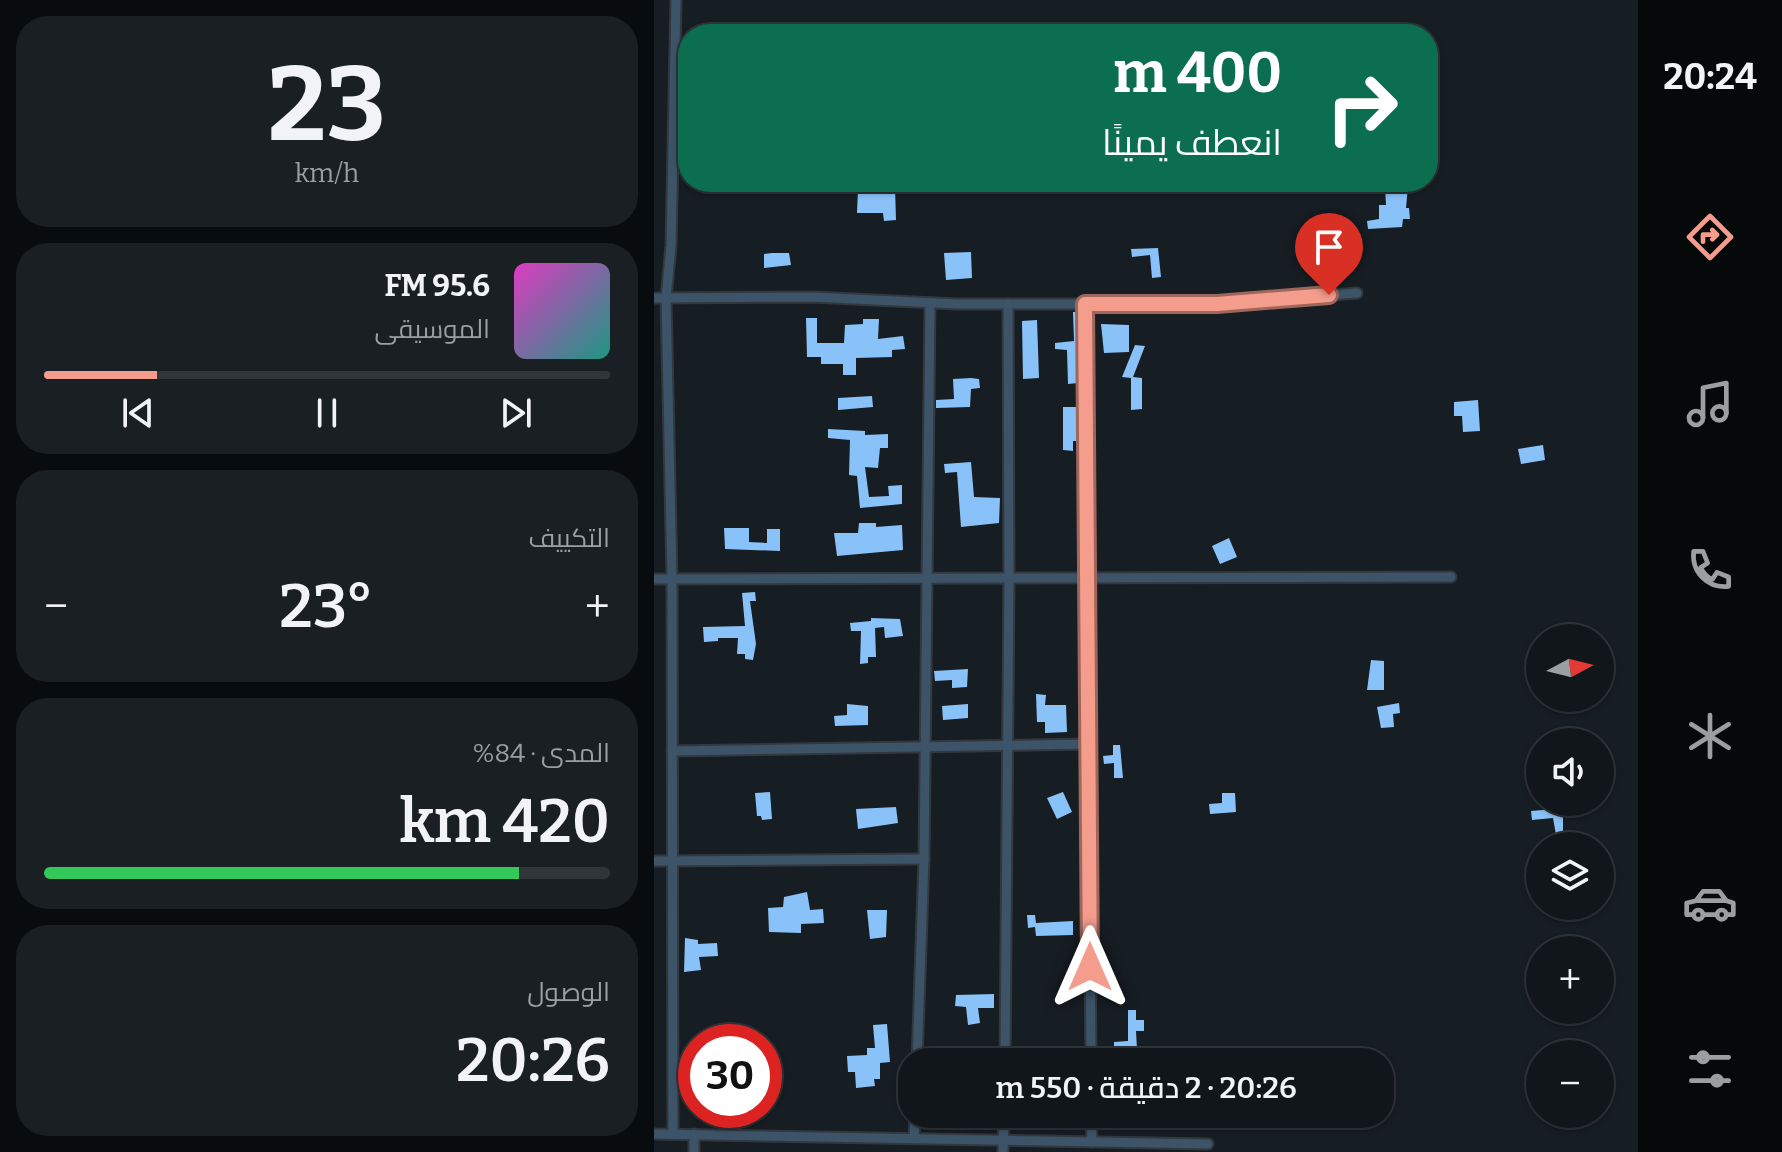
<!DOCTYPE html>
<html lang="ar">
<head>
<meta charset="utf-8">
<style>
	body { margin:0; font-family:Bitter,Cairo,serif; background:#191f23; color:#f1f3f6; direction:rtl; height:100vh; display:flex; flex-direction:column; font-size:30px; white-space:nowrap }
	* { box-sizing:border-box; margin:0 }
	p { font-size:26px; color:#9c9fa2 }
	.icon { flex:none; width:44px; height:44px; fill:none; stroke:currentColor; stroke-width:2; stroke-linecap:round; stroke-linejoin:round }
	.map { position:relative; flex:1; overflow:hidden; direction:ltr }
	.details { display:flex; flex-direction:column; gap:16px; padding:16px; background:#090c0e; width:654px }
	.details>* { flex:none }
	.guide { position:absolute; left:24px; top:24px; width:760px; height:168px; border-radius:32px; box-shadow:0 2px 6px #0004,0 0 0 2px #303539; direction:rtl; background:#0b6e4f; color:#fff; overflow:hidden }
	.needle { width:52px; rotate:83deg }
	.fabs { position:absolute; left:872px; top:624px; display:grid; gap:16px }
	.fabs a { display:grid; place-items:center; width:88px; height:88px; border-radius:50%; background:#10161a; box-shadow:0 2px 6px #0004,0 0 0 2px #303539; font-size:40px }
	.speed { position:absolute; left:24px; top:1024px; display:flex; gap:16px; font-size:40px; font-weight:700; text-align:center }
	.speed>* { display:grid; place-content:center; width:104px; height:104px; border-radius:50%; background:#10161a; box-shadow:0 2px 6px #0004,0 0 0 2px #303539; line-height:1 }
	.speed .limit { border:12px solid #d22; background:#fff; color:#111 }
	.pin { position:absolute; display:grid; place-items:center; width:68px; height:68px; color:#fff; margin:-82px -34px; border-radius:50% 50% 50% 0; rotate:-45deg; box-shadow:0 0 8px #0007 }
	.pin .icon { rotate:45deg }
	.me { position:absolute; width:88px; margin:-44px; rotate:0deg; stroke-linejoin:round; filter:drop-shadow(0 0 6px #0008) }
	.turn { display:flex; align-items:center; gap:28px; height:168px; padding:0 24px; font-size:36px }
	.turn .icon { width:104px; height:104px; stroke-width:2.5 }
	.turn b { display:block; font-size:56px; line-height:68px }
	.big { font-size:60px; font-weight:600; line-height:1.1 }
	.details .card { flex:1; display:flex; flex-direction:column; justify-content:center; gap:12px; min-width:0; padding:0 28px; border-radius:32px; background:#191f23 }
	.details .dial { align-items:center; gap:0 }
	.dial b { font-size:104px; line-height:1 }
	.song { display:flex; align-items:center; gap:24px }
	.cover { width:96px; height:96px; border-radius:12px; background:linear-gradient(135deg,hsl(310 70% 55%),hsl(170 70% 35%)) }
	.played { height:8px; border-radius:4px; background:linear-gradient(90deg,#f49d8c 20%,#303539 20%) }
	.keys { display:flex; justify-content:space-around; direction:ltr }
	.heat { display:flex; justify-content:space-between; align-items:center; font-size:44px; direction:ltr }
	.charge { height:12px; border-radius:6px; background:linear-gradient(90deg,#34c759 84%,#303539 0) }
	.trip { position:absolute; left:244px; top:1048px; width:496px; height:80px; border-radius:32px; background:#10161a; box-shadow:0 2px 6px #0004,0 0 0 2px #303539; font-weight:600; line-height:80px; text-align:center; direction:rtl }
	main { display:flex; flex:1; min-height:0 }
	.tabs { display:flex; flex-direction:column; width:144px; justify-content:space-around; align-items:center; background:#06090a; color:#9c9fa2 }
	.tabs .icon { width:56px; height:56px }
	.tabs .selected { color:#f49d8c }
	.tabs b { font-size:36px; color:#f1f3f6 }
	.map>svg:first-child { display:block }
	.building { fill:#89c2f8 }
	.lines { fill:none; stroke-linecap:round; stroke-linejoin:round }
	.minor-casing { stroke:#32383e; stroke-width:13 }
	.minor { stroke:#3d5368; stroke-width:9 }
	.route-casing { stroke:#9f665b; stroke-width:20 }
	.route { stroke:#f49d8c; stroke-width:14 }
</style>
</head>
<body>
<main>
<nav class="tabs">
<b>20:24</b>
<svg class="icon selected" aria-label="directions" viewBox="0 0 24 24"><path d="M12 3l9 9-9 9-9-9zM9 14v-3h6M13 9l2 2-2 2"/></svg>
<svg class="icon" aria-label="music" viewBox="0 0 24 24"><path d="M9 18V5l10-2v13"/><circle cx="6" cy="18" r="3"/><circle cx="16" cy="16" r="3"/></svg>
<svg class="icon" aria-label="phone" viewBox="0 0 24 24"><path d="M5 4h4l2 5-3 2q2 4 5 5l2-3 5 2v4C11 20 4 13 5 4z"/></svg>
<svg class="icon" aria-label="climate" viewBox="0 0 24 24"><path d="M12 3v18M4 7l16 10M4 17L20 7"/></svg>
<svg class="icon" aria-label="car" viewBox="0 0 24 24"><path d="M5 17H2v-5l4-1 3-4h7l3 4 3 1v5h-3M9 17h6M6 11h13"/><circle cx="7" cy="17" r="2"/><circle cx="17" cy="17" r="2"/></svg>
<svg class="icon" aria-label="filters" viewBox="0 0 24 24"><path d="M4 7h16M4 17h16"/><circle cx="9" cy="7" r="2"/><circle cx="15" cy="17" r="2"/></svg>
</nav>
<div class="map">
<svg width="984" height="1152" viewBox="0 0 984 1152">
	<rect width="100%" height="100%" fill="#161d23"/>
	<g class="building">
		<path d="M754,186L752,208H755L756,219H749L748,227L714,229L713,221L725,219V205H732L731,187Z"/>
		<path d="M241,188L242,220L230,221L229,213H203L204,189Z"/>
		<path d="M504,248L507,277L498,278L496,255L478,257L477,249Z"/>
		<path d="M317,252L318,278L292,280L290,253Z"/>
		<path d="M118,253H135L137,265L110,268V254Z"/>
		<path d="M419,312H424V383L414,384L413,350L401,349V343L420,341Z"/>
		<path d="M152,318H163V343H190L191,325L209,324V319H225L224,339L249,336L251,349L238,350V357L202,358V375H189V364H167V357H153Z"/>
		<path d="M383,320L385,378L369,379L368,321Z"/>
		<path d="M447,324L475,325V352L450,353Z"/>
		<path d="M481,345L491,346L479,377L488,378V409L477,410V378L468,377Z"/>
		<path d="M317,378L325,379L326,388L317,389L316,407L282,408V400L300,399L299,379Z"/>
		<path d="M218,396L219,407L184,410V398Z"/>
		<path d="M824,400L826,431L809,432L808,416H800V402Z"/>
		<path d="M409,407H423L425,441H419V451L409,450Z"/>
		<path d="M174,429L211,431V435L234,434V448H226L224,468L211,467L215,497L235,496L234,486L248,485V504L206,508L203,476L195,475L196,440L174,438Z"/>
		<path d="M889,445L891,460L867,464L864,449Z"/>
		<path d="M317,462L320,497L346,498L345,523L307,527L303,472L291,473L290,464Z"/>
		<path d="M205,523H222V527L248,525L249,550L183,556L180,533H204Z"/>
		<path d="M70,528H95V542L113,543V529H126V551L71,549Z"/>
		<path d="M575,538L583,557L566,564L558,546Z"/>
		<path d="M101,592L102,601H96L102,644L99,660L91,659V654H83L84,638H64V641L50,642L49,627L91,626L88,593Z"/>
		<path d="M217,618L246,619L249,636L231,638L230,627L221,628L222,657H214V663L206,664L207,631H197L196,623L217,621Z"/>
		<path d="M717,660L730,661V690H713Z"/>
		<path d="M314,669L313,687L298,688V680L281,681L280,671Z"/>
		<path d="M382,694L392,695L391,705H412L413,732L391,733V722H383Z"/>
		<path d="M745,703L746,713L739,714L740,727L727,728L723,707Z"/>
		<path d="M193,704L214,706V725L181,726L180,716L193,715Z"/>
		<path d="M314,704V718L289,720L288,706Z"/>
		<path d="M459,745H466L469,778H460V763L450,764L449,756L459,755Z"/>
		<path d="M116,792L118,819L108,820L107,816H103L101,793Z"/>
		<path d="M409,792L418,812L403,819L393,798Z"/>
		<path d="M568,793H581L582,812L556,814L555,804L568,803Z"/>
		<path d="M242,807L244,823L204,829L202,809Z"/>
		<path d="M900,809L901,815H909V846H904L899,818L878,820L877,811Z"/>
		<path d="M153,892L156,910L169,909L170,923L147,924V933L115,932L114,908L129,907L130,897Z"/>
		<path d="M213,910H233L232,937L216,939Z"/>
		<path d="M373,915H381L382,923L419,921V935L382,936L381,927L374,928Z"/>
		<path d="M31,938L44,940V944L63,943L64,956L45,957L47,970L30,972Z"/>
		<path d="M340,994V1008H324L326,1023L314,1025L312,1007L301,1006L302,995Z"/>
		<path d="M474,1010H482V1020H490V1031H482L483,1049L460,1051V1042L474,1041Z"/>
		<path d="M233,1024L236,1062L226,1063V1079H220L221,1086L202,1088L201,1072H194L193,1056L213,1055V1048H221L219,1025Z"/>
		<path d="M319,1046H340L342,1062H320Z"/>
	</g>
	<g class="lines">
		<g class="minor-casing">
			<g id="minor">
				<path d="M0,298L159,297L302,304H563L703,293"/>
				<path d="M431,304L437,1062"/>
				<path d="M0,579L797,577"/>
				<path d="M18,751L435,744"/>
				<path d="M0,861L270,859"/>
				<path d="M263,1062L270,859L276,303"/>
				<path d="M351,1062L355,578L354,304"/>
				<path d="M437,1114L438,1142"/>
				<path d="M0,1134L554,1144"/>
				<path d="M19,1134L18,579L12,298L17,246L22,0"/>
				<path d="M260,1138L261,1114"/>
				<path d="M40,1152V1134"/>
				<path d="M349,1152L350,1114"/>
			</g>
		</g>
		<use href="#minor" class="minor"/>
	</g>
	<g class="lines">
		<g class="route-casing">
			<path id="route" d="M436,967L431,304H563L675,295"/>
		</g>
		<use href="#route" class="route"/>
	</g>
</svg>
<div class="fabs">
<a><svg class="needle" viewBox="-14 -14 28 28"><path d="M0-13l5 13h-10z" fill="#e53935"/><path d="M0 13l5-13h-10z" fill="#9c9fa2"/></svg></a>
<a><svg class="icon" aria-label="sound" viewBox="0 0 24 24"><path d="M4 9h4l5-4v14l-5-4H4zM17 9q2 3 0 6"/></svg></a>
<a><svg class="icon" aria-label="layers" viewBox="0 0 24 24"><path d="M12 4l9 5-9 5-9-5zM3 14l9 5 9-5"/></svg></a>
<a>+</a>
<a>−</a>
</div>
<div class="speed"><div class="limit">30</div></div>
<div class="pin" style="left:675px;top:295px;background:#d93025"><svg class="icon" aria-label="arrive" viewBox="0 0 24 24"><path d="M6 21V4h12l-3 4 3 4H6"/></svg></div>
<svg class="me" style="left:436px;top:967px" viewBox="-20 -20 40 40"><path d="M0-17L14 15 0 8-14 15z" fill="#f49d8c" stroke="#fff" stroke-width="4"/></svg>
<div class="trip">20:26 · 2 دقيقة · 550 m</div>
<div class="guide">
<div class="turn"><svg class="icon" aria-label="right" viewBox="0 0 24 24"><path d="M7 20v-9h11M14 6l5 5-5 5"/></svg><div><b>400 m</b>انعطف يمينًا</div></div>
</div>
</div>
<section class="details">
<div class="card dial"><b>23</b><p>km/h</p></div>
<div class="card">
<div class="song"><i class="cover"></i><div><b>95.6 FM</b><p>الموسيقى</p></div></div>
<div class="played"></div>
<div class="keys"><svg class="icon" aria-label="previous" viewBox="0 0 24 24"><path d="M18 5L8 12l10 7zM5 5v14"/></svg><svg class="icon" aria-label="pause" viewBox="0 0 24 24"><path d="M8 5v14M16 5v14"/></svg><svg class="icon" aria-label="next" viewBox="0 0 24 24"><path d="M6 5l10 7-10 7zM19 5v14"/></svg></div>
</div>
<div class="card"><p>التكييف</p>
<div class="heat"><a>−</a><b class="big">23°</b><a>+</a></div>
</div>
<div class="card"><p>المدى · 84%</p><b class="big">420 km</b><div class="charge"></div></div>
<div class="card"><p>الوصول</p><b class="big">20:26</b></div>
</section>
</main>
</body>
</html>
